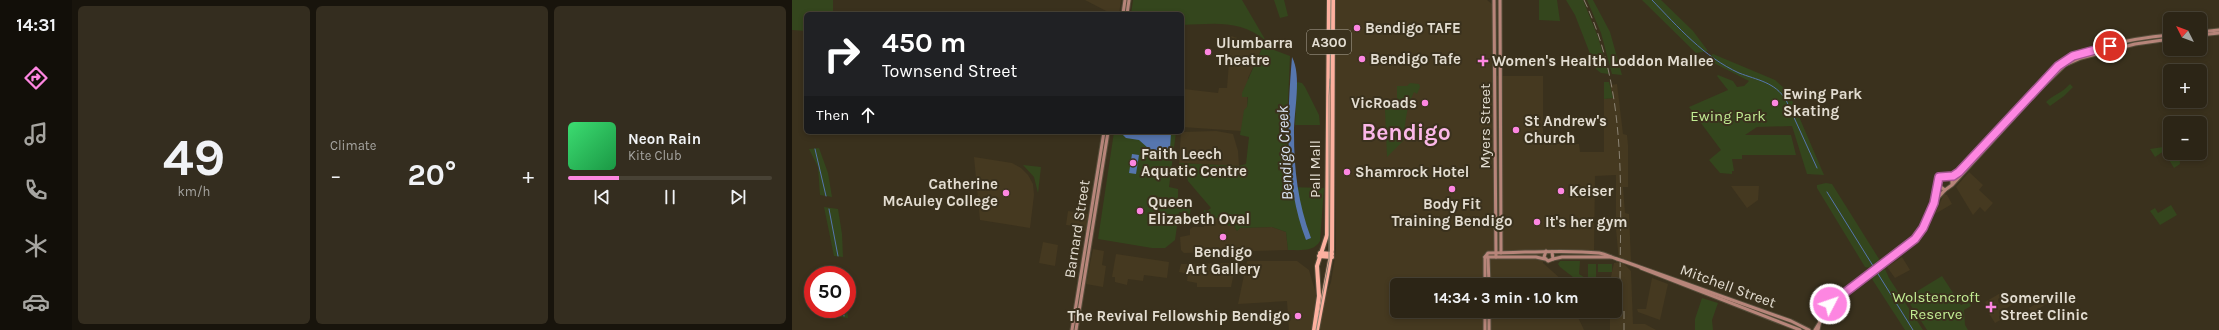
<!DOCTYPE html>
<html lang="en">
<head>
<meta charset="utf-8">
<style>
	body { margin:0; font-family:Karla,sans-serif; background:#342d1f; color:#f1f3f6; height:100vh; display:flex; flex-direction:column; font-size:15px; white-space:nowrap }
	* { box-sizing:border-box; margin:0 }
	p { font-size:13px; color:#a6a5a1 }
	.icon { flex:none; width:22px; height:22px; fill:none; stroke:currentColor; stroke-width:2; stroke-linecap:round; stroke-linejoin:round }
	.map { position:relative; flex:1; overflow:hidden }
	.panel { display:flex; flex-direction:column; gap:6px; padding:6px; background:#18140c; width:720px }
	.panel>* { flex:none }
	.banner { position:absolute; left:12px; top:12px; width:380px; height:122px; border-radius:6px; box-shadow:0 2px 6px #0003,0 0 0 1px #484235; background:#202124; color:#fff; overflow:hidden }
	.needle { width:26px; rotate:312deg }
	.tools { position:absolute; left:1371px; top:12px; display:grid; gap:8px }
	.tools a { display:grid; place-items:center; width:44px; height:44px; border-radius:6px; background:#2c2516; box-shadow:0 2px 6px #0003,0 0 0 1px #484235; font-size:20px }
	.speed { position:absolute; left:12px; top:266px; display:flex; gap:8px; font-size:20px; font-weight:700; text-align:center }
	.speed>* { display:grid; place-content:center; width:52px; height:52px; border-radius:50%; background:#2c2516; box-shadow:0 2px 6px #0003,0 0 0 1px #484235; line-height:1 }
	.speed .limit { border:6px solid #d22; background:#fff; color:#111 }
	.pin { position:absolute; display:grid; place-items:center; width:34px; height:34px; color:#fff; margin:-17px; border:2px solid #fff; border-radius:50%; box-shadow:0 1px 4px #0007 }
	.me { position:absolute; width:44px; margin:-22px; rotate:49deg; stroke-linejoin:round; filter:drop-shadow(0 0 3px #0008) }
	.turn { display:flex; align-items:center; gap:14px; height:84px; padding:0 12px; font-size:18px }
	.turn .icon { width:52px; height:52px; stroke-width:2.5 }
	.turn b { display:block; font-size:28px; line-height:34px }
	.then { display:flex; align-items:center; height:38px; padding:0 12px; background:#0003; gap:8px; font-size:15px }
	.big { font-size:30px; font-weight:700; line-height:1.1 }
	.panel .card { flex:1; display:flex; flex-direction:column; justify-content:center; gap:6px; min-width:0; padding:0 14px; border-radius:6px; background:#342d1f }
	.panel .dial { align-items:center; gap:0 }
	.dial b { font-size:52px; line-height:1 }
	.song { display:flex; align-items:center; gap:12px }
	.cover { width:48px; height:48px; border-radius:6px; background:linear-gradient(135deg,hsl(140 70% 55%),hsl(140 70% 35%)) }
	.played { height:4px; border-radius:2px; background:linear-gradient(90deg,#fd86e1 25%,#484235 25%) }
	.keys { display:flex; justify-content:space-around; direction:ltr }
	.heat { display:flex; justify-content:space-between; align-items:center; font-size:22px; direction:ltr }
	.panel .tiles { flex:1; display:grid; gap:6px; grid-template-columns:repeat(3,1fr) }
	.trip { position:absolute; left:598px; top:278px; width:232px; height:40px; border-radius:6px; background:#2c2516; box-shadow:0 2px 6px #0003,0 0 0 1px #484235; font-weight:700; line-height:40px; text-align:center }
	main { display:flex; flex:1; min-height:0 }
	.tab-bar { display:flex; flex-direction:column; width:72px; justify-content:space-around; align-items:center; background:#120f09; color:#a6a5a1 }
	.tab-bar .icon { width:28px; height:28px }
	.tab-bar .active { color:#fd86e1 }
	.tab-bar b { font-size:18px; color:#f1f3f6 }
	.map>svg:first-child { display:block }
	.built { fill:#453920 }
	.green { fill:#34461d }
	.water { fill:#5676ae }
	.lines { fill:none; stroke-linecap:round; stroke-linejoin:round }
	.stream { stroke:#5676ae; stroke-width:1 }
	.secondary-casing { stroke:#554d3a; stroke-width:5 }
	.highway-casing { stroke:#554d3a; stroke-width:6 }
	.secondary { stroke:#b7857a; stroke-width:3 }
	.highway { stroke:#fdb09f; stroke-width:4 }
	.tram { stroke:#8b8373; stroke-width:1 }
	.rail { stroke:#8b8373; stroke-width:1; stroke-dasharray:8 4; stroke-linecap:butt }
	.secondary-bridge-casing { stroke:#554d3a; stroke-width:5; stroke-linecap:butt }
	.secondary-bridge { stroke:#b7857a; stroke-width:3 }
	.route-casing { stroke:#a45792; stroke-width:10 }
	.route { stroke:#fd86e1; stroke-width:7 }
	.poi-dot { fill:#fd86e1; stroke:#3a311d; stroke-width:1.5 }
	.labels { text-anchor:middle; stroke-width:4; stroke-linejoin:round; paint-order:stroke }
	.shield { fill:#3a311d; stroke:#b0a99b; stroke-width:1 }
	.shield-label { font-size:14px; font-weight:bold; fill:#e3ddd1 }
	.poi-label { font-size:15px; font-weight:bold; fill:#e3ddd1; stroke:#3a311d; text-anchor:start }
	.park-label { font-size:15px; fill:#c2ec93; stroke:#3a311d }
	.street-label { font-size:15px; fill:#e3ddd1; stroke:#3a311d }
	.water-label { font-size:16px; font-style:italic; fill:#dae4f4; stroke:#3a311d }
	.town-label { font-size:23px; font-weight:bold; fill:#fbb7e8; stroke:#3a311d }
</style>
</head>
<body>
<main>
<nav class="tab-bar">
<b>14:31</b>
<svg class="icon active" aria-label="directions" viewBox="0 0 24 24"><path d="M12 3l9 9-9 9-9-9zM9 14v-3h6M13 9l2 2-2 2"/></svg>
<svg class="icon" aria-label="music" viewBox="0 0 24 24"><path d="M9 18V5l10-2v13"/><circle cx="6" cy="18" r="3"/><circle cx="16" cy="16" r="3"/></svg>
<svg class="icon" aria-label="phone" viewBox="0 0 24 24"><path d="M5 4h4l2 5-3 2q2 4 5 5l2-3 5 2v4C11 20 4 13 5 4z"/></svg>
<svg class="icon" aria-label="climate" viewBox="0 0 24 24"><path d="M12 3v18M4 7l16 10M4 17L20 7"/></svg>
<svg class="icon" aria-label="car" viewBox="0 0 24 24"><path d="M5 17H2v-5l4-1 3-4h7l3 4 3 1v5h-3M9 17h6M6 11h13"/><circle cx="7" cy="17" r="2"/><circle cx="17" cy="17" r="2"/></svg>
</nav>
<section class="panel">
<div class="tiles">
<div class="card dial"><b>49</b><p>km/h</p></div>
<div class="card"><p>Climate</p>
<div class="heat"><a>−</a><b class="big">20°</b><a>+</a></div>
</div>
<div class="card">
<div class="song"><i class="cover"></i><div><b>Neon Rain</b><p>Kite Club</p></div></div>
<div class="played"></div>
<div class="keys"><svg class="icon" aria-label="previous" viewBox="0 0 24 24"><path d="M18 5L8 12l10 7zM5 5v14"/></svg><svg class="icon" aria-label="pause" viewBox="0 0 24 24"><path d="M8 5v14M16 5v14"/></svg><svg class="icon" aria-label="next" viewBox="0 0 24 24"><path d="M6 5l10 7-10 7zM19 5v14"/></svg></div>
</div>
</div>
</section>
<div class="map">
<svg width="1427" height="330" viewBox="0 0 1427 330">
	<rect width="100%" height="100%" fill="#3a311d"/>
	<g class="built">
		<path d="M293,0H329L327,14H320Z"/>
		<path d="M543,0H695L700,4L702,76H751V144H787L788,152H812V99L821,98L818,85L825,84L831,134L835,135L836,145V187H831L833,213L837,214L839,261L832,259V264L839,271L841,324H853L864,330H818V311H823V285L808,284V282L818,281L822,263L827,262L824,229V175L803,176L802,250H752L751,263L770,280L772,285H605V311H783L792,330H497L495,301L446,304L455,261H505L517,270L524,294L534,295L539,282L544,251Z"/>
		<path d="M439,36L471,46L456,78L455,107L449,131L390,127L392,89L426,93L427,88H435Z"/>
		<path d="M424,131L441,134L446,151L447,166L387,163L389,132Z"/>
		<path d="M182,157L220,163L229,168L236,175L241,184L242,195L238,228L188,220Z"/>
		<path d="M1177,172L1191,185L1187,190L1201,203L1193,212L1188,207L1181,215L1164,187Z"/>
		<path d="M939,186H967L966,200L955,208Z"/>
		<path d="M1152,194L1155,195L1160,204L1143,214Z"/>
		<path d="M276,211L296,214L295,231L283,230V226L274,225Z"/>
		<path d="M412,218H427L442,226L445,231L448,228L480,227L494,232L496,250L392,253L389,250L388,237L398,235V229L401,227H412Z"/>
		<path d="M251,242L266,245L263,266L247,263Z"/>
		<path d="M301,249L312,251L310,265L314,266L311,287L294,284Z"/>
		<path d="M324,254L377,262L375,278L352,275L351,281L336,279L335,285L323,282V277H320Z"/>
		<path d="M1110,257L1118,270L1103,278L1095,267Z"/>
		<path d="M444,263L439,287H405V283L395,281L396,274L387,272L389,264Z"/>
		<path d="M860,278L876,284L868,320L846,312L845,309H854Z"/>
		<path d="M1212,291L1214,293L1206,299V301L1208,304L1217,298L1221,304L1209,312L1212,318L1203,323L1196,312L1198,310L1193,302Z"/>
		<path d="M1260,294L1265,297L1240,313L1237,308Z"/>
	</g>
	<g class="green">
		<path d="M0,0H41V14H14V31L0,30Z"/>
		<path d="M341,0H450L474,41C448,19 422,24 390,25V14H339Z"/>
		<path d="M482,0H492L496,16L488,18Z"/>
		<path d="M747,0H765L768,21L747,20Z"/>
		<path d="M774,0H791L806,37L817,74L809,73L804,69L783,15Z"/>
		<path d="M795,0H801L818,32L830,75L820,74L809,33Z"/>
		<path d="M850,0H869L901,31L916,51L904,53Z"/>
		<path d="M471,46L498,56L495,126L496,187L532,188L528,241C522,252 508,250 496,250L494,232L480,227L448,228L445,231L442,226H436V222L427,218L410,219L412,210L415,211L419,208L396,181L393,171L387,166V163L447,166L454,164L457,137L448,135L452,110L455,107L456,97H450V93Z"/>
		<path d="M921,54L983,80L992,88L999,98L1032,175L1015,174L1000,126L965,127L953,135H999L1004,155H950V159H940L942,171H940V174L928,173L917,160L929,150L897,107L936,90L925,76L926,75L941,81L945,87L952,86L957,81L914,59Z"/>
		<path d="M505,82L510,83L513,87L527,115L528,125H503Z"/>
		<path d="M812,82H817L821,98L812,99Z"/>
		<path d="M618,83L627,84L628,87L625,94L622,92C614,108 613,123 612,140L595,157L593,110L605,107V86H615Z"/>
		<path d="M1278,84L1281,87L1272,96L1258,106L1254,102C1262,94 1269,94 1278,84Z"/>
		<path d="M322,132H384L377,187L386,189V200L400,201L398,214L387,212L383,240L373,248H360L306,239Z"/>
		<path d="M1378,146V153H1387L1388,164L1382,168L1372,151L1363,157L1358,149Z"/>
		<path d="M27,148L36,173L40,197L28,195L26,167L17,149Z"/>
		<path d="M231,165L249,167L246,193L242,177Z"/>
		<path d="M1034,183L1040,184L1087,259L1086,262L1078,268L1073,267L1025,188V185Z"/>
		<path d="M1379,205L1385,215L1368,225L1358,211L1363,208L1366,213Z"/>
		<path d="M32,207L46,209L50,234L51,257L42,256Z"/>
		<path d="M768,261H788L787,274L795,279L790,284L768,267L766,264Z"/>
		<rect x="796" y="264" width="8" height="14"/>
		<rect x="806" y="264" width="14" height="8"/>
		<path d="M1093,269L1097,278L1131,330H1113L1080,279L1082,275Z"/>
		<path d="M1150,276L1169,305L1177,301L1179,306L1172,310L1173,325L1176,330H1135L1114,298Z"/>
		<path d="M910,298L926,303L920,320L921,330H903V319Z"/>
		<path d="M39,309H55L56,318L39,316Z"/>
	</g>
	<g class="water">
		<path d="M500,57C510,76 502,110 502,133C502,170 506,203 519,238L514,240C492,182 495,118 500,57Z"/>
		<path d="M328,132H379L378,149L373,155L365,156L347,140L334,138Z"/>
		<path d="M340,154L347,155L344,174L337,173Z"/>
	</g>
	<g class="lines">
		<g class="stream">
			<path d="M860,0C886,27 912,57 947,73C965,80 983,82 994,100L1025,168"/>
			<path d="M23,149L34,196"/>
			<path d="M1035,192L1121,330"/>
			<path d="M37,209L46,256"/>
			<path d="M47,269L48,275"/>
			<path d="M51,309L52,316"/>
		</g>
		<g class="secondary-casing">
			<g id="secondary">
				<path d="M702,0L704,257"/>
				<path d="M708,0L709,253"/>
				<path d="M331,14L333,0"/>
				<path d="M335,14L337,0"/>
				<path d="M1408,32L1427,30"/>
				<path d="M1408,35L1427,33"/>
				<path d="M1156,176L1160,180V185L1153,190L1146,185L1147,177L1161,176L1167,172L1260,72C1284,48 1344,38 1378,35"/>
				<path d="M1161,184L1248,89L1273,65L1289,58L1343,44L1378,39"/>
				<path d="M1142,202L1153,190"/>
				<path d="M754,251L752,257L756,261L761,259L760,252"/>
				<path d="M693,257L696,253C733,253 770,249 807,253C813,254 819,257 825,259"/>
				<path d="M693,257H744L753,259"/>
				<path d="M693,257V285"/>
				<path d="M696,257L697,285"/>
				<path d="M761,259L770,257H819"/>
				<path d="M831,261L999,321L1017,330"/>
				<path d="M849,268L1008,330"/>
				<path d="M697,311V330"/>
				<path d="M280,330L312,132"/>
				<path d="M284,330L316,132"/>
				<path d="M693,330V311"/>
				<path d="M1023,330L1039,304L1126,236L1142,203L1147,186"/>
				<path d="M1026,330L1028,321"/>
			</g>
		</g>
		<g class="highway-casing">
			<g id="highway">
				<path d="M528,253L540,254"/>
				<path d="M527,256L540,257"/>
				<path d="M522,330L527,296L525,266L535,235L537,0"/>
				<path d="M525,330L540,250L541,0"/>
			</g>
		</g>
		<use href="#secondary" class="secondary"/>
		<use href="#highway" class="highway"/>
		<g class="tram">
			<path d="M538,84L539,0"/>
			<path d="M524,330L537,261V96L538,79"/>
		</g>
		<g class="rail">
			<path d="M792,0C839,97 827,205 828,309"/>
			<path d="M832,311V330"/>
		</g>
		<g class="secondary-bridge-casing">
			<path id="secondary-bridge" d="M825,259L831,261"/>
		</g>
		<use href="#secondary-bridge" class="secondary-bridge"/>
	</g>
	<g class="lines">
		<g class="route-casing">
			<path id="route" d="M1038,304L1123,239L1131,228L1142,203L1147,177L1161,176L1167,172L1266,66L1281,56L1318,46"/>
		</g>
		<use href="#route" class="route"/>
	</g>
	<g class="poi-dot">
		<circle cx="565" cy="28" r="4"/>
		<circle cx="416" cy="52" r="4"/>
		<circle cx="570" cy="59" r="4"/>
		<path d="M689 55h4v4h4v4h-4v4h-4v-4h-4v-4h4z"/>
		<circle cx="633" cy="103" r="4"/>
		<circle cx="983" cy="103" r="4"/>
		<circle cx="724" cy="130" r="4"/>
		<circle cx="341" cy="163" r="4"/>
		<circle cx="555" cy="172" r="4"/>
		<circle cx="660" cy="189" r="4"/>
		<circle cx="769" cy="191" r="4"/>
		<circle cx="214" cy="193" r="4"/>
		<circle cx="348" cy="211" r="4"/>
		<circle cx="745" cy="222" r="4"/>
		<circle cx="431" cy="237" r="4"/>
		<path d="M1197 301h4v4h4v4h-4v4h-4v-4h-4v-4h4z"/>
		<circle cx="506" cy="316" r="4"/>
	</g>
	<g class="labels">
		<rect class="shield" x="515" y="30" width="44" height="24" rx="3"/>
		<g class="shield-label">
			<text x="537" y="47">A300</text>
		</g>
		<g class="poi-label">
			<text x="573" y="33">Bendigo TAFE</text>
			<text x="424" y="48">Ulumbarra<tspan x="424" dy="17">Theatre</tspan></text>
			<text x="578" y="64">Bendigo Tafe</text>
			<text x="700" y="66">Women's Health Loddon Mallee</text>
			<text x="991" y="99">Ewing Park<tspan x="991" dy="17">Skating</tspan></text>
			<text x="625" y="108" text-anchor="end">VicRoads</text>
			<text x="732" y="126">St Andrew's<tspan x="732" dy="17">Church</tspan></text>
			<text x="349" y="159">Faith Leech<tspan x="349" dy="17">Aquatic Centre</tspan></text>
			<text x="563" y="177">Shamrock Hotel</text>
			<text x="206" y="189" text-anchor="end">Catherine<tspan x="206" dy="17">McAuley College</tspan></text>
			<text x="777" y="196">Keiser</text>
			<text x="356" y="207">Queen<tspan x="356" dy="17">Elizabeth Oval</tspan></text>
			<text x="660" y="209" text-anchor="middle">Body Fit<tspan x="660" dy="17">Training Bendigo</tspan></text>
			<text x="753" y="227">It's her gym</text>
			<text x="431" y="257" text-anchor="middle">Bendigo<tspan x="431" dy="17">Art Gallery</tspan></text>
			<text x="1208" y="303">Somerville<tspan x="1208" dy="17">Street Clinic</tspan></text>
			<text x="498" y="321" text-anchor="end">The Revival Fellowship Bendigo</text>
		</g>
		<g class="park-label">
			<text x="936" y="121">Ewing Park</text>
			<text x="1144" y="302">Wolstencroft<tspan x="1144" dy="17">Reserve</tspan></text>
		</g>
		<g class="street-label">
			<text transform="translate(693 126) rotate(-90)" y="5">Myers Street</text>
			<text transform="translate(523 169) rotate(-90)" y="5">Pall Mall</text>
			<text transform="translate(285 229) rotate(-81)" y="5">Barnard Street</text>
			<text transform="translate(936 286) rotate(20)" y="5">Mitchell Street</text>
		</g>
		<g class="water-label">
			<text transform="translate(492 153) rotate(-93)" y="6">Bendigo Creek</text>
		</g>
		<g class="town-label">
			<text x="614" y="140">Bendigo</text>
		</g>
	</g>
</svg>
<div class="tools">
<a><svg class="needle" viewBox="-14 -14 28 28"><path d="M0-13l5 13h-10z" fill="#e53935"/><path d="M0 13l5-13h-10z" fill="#a6a5a1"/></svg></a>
<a>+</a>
<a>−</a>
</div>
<div class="speed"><div class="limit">50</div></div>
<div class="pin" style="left:1318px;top:46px;background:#d93025"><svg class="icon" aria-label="arrive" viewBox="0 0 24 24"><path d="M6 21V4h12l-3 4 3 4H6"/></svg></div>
<svg class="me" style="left:1038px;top:304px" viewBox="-20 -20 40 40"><circle r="17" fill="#fd86e1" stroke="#fff" stroke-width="3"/><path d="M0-11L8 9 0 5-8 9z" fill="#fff"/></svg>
<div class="trip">14:34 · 3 min · 1.0 km</div>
<div class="banner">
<div class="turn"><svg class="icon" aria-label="right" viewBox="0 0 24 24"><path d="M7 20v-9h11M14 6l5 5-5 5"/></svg><div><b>450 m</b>Townsend Street</div></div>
<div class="then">Then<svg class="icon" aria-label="ahead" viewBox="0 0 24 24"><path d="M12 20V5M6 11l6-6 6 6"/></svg></div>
</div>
</div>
</main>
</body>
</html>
